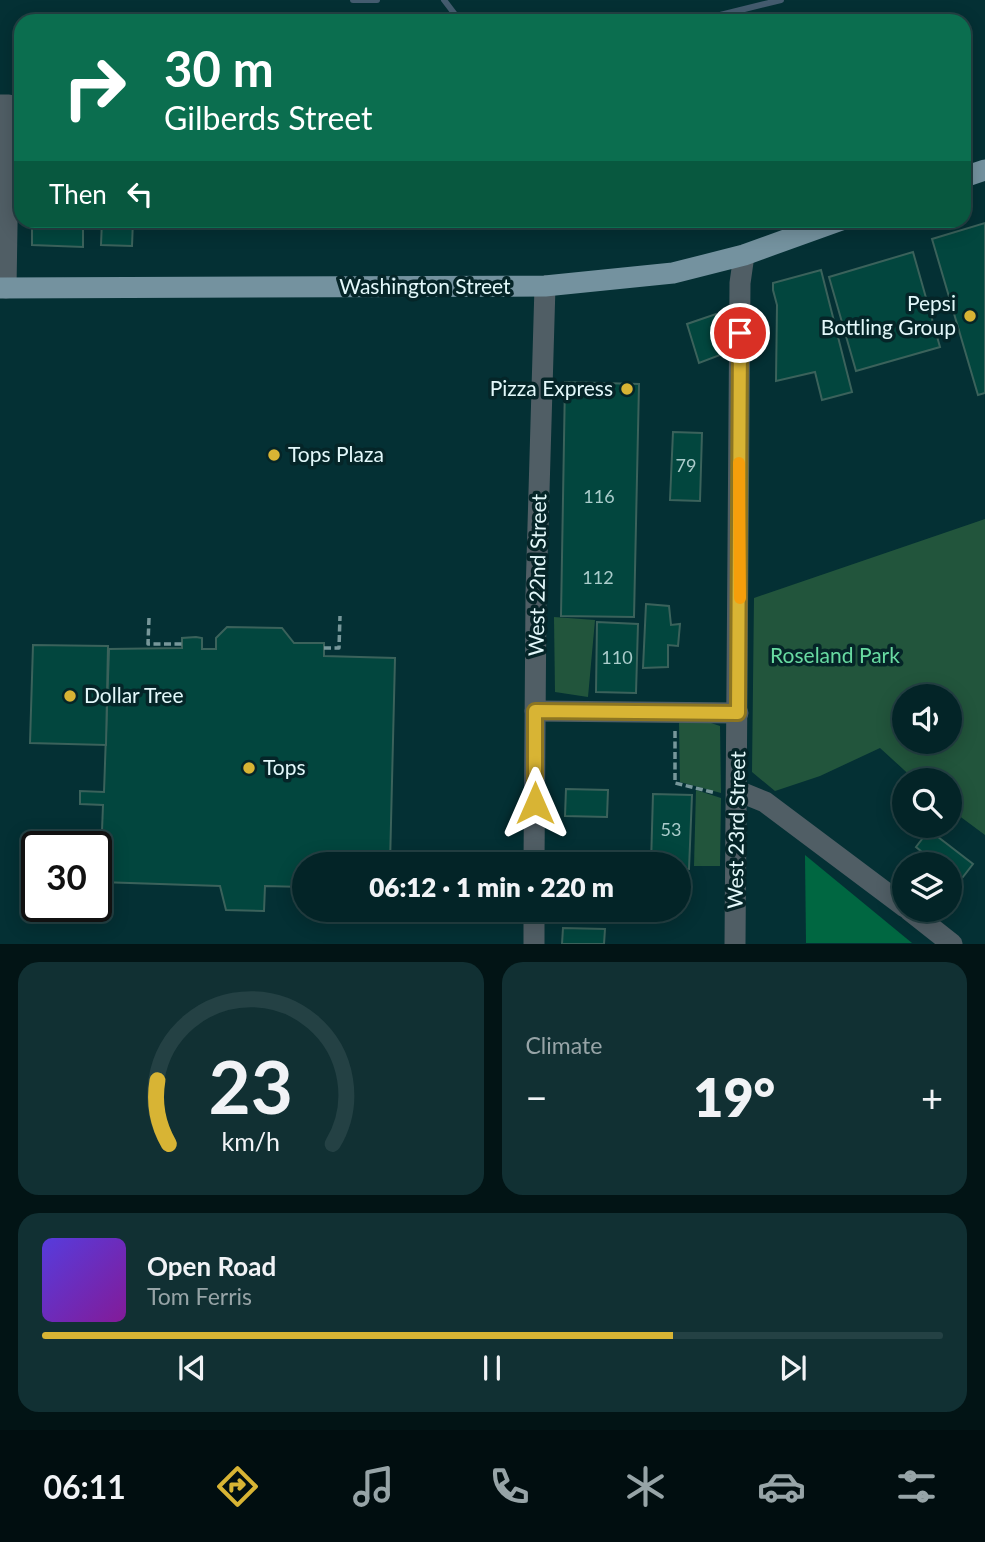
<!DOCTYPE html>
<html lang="en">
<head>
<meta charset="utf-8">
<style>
	body { margin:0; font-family:Lato,sans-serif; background:#113033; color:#f1f3f6; height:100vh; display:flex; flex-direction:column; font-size:26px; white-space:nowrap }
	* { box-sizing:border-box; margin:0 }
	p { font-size:23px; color:#97a4a7 }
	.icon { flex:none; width:38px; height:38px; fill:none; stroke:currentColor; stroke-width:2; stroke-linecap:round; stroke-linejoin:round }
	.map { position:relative; height:944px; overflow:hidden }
	.sheet { display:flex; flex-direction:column; gap:18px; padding:18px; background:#021415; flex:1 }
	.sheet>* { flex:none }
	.hud { position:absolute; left:14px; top:14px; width:957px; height:214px; border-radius:21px; box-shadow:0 4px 18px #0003,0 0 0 2px #244144; background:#0b6e4f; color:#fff; overflow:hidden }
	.buttons { position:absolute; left:892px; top:684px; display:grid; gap:14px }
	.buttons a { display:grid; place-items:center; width:70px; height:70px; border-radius:50%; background:#032427; box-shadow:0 4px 18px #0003,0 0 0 2px #244144; font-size:35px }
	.speed { position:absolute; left:21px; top:831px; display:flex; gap:14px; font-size:35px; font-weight:700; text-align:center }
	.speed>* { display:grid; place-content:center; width:91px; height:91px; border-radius:50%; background:#032427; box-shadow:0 4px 18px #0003,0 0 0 2px #244144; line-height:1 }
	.speed .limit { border:4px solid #111; border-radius:10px; background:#fff; color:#111 }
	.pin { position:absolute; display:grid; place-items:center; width:60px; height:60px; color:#fff; margin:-30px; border:4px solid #fff; border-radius:50%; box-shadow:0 2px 7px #0007 }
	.me { position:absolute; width:77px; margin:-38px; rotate:0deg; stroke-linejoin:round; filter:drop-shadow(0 0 5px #0008) }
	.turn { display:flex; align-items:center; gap:24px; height:147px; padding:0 35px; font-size:32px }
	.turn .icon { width:91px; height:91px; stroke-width:2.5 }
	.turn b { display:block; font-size:49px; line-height:60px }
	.then { display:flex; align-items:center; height:66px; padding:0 35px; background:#0003; gap:14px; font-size:26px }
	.big { font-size:52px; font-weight:800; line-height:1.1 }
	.sheet .card { flex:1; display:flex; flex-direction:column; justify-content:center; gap:10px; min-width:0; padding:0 24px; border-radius:21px; background:#113033 }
	.sheet .dial { align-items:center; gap:0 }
	.dial svg { height:182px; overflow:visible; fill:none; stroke:#244144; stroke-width:7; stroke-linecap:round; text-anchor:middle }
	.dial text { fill:#f1f3f6; stroke:none }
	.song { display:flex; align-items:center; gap:21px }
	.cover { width:84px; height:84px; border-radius:10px; background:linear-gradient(135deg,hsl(250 70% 55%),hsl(290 70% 35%)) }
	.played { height:7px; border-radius:4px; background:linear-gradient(90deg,#d8b434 70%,#244144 70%) }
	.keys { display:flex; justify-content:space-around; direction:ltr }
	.heat { display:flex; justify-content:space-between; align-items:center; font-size:38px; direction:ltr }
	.sheet .tiles { flex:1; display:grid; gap:18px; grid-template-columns:1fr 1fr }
	.card:last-child { grid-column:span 2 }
	.trip { position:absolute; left:292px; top:852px; width:399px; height:70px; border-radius:35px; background:#032427; box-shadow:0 4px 18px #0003,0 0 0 2px #244144; font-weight:800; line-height:70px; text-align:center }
	.menu { display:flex; height:112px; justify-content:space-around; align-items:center; background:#010e10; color:#97a4a7 }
	.menu .icon { width:49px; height:49px }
	.menu .selected { color:#d8b434 }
	.menu b { font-size:32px; color:#f1f3f6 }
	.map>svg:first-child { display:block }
	.green { fill:#22553c; fill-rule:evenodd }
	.forest { fill:#006741 }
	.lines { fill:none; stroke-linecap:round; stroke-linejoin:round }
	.stream { stroke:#445c6f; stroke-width:6 }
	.building { fill:#02463e; stroke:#3b625b; stroke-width:2 }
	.path { stroke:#77979a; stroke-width:3.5; stroke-dasharray:7 3.5; stroke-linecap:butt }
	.minor { stroke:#505e65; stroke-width:21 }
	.major { stroke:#74929f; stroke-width:21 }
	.route-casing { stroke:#8c7522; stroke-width:18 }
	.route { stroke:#d8b434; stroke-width:12 }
	.slow { stroke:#f59e0b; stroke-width:12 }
	.poi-dot { fill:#d8b434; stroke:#052528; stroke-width:2.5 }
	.labels { text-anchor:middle; stroke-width:7; stroke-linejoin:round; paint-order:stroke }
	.number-label { font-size:18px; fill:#abcccb }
	.street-label { font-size:21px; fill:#e3f8fa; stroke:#052528 }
	.poi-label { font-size:21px; fill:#e3f8fa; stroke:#052528; text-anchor:start }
	.park-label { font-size:21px; fill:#68dba2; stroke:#052528 }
</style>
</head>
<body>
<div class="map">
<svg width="985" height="944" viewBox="0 0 985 944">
	<rect width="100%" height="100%" fill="#043034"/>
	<g class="green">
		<path d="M985,519V835L950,809V780H915L880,748L820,776L775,791L752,772L754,598ZM905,696H950V742H905Z"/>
		<path d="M554,617L595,620L588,697L555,692Z"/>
		<path d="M679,721L708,722L720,726L721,793L680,782Z"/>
		<path d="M696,790L721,798L720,866H694Z"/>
	</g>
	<path class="forest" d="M805,855L912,943H806Z"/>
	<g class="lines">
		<g class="stream">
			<path d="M353,0H377"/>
			<path d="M444,0L460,21"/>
			<path d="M696,21L781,0"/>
		</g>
	</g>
	<g class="building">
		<path d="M32,220H83V247L32,245Z"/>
		<path d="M102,220H133L132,246L101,245Z"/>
		<path d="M985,223V393L978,395L932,239Z"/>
		<path d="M913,252L940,347L856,371L829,277Z"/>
		<path d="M821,270L852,392L822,400L815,372L776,381L777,305L773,290V283Z"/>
		<path d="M716,314L728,352L699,363L687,324Z"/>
		<path d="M565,382L639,384L634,617L561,616Z"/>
		<path d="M673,432L702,433L700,501L670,500Z"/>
		<path d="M646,604L669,606L671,625L680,624L678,646L668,645V667L643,668Z"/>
		<path d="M597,622L638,624L636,693L596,692Z"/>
		<path d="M227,627L282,628L294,643H324V656L395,658L390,864H304V887L265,886L264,911L226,910L220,886L100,882L103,805L80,804V791L104,792L109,649L182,648V638L196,637L202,638V649H216V638Z"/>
		<path d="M33,645L108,646L106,745L30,743Z"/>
		<path d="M566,789L608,790L607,817L565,816Z"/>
		<path d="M653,794L692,795L689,869H679V864H651Z"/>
		<path d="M929,830L973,864L952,891L950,864H918L915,862L922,852L916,847Z"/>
		<path d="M570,910H612V914L570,913Z"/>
		<path d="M563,928L605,929L604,944H562Z"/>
	</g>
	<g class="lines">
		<g class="path">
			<path d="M149,618L148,644H182"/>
			<path d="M324,648H339L340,616"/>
			<path d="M675,731V783L716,793"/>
		</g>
		<g class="minor">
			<path d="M0,105H9L6,288"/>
			<path d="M535,711L738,713"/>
			<path d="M738,791L765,802L905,907"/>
			<path d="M534,864L536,594L545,286"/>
			<path d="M909,910L952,944"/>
			<path d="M534,944V910"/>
			<path d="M735,944L740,283L744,255"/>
		</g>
		<g class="major">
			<path d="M964,177L985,170"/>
			<path d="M0,288L545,286L673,273L744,255L841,220"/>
		</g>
	</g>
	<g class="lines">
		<g class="route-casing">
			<path id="route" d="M535,803V711L738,713L740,333"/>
		</g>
		<use href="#route" class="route"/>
		<path class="slow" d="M739,463L740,598"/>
	</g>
	<g class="poi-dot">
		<circle cx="970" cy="316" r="7"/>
		<circle cx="627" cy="389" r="7"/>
		<circle cx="274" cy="455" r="7"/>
		<circle cx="70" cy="696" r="7"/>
		<circle cx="249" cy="768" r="7"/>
	</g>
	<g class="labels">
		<g class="number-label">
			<text x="686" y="472">79</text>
			<text x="599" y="503">116</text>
			<text x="598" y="584">112</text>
			<text x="617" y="664">110</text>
			<text x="671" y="836">53</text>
		</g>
		<g class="street-label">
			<text x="425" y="294">Washington Street</text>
			<text transform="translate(538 575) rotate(-89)" y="7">West 22nd Street</text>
			<text transform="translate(737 830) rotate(-89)" y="7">West 23rd Street</text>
		</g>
		<g class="poi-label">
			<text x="956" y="311" text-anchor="end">Pepsi<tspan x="956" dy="24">Bottling Group</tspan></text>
			<text x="613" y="396" text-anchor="end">Pizza Express</text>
			<text x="288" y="462">Tops Plaza</text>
			<text x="84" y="703">Dollar Tree</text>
			<text x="263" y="775">Tops</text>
		</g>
		<g class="park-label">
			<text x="835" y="663">Roseland Park</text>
		</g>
	</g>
</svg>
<div class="buttons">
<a><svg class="icon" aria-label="sound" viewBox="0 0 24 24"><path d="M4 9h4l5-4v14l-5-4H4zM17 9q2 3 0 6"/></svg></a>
<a><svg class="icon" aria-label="search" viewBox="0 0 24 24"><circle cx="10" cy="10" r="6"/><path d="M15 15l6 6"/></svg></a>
<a><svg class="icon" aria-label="layers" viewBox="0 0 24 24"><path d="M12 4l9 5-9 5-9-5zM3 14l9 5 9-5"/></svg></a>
</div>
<div class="speed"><div class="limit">30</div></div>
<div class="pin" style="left:740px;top:333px;background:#d93025"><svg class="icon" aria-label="arrive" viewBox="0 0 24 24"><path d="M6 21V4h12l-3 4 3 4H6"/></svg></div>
<svg class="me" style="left:535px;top:803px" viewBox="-20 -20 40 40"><path d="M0-17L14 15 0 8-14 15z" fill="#d8b434" stroke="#fff" stroke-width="4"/></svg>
<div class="trip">06:12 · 1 min · 220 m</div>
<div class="hud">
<div class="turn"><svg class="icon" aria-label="right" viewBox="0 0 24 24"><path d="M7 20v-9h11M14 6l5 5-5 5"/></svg><div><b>30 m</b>Gilberds Street</div></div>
<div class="then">Then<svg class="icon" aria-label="left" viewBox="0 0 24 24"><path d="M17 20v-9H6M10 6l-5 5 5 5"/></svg></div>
</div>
</div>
<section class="sheet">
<div class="tiles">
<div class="card dial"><svg viewBox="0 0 100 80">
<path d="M14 69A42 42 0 1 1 86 69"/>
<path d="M14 69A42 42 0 0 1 9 41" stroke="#d8b434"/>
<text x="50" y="56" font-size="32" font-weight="700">23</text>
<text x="50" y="72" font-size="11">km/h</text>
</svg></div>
<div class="card"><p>Climate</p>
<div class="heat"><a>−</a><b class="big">19°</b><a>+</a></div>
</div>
<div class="card">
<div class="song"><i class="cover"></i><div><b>Open Road</b><p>Tom Ferris</p></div></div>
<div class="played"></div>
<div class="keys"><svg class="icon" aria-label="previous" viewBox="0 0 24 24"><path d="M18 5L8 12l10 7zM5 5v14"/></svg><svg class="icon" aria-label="pause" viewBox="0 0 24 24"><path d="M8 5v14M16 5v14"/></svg><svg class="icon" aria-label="next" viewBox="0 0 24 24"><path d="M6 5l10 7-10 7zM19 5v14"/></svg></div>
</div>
</div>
</section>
<nav class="menu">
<b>06:11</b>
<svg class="icon selected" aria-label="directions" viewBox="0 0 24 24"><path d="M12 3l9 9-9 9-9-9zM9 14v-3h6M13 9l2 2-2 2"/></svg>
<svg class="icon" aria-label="music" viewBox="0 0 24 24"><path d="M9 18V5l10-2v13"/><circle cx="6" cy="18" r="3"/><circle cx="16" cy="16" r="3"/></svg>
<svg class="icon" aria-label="phone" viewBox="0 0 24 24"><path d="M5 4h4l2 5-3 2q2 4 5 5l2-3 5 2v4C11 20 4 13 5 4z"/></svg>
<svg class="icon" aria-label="climate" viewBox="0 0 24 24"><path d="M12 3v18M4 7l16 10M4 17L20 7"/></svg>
<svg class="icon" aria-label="car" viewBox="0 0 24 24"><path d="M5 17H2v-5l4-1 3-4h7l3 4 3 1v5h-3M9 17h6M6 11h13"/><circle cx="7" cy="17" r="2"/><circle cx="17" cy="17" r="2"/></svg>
<svg class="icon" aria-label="filters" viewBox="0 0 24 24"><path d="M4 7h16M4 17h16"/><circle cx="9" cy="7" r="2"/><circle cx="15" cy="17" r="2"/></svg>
</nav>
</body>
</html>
